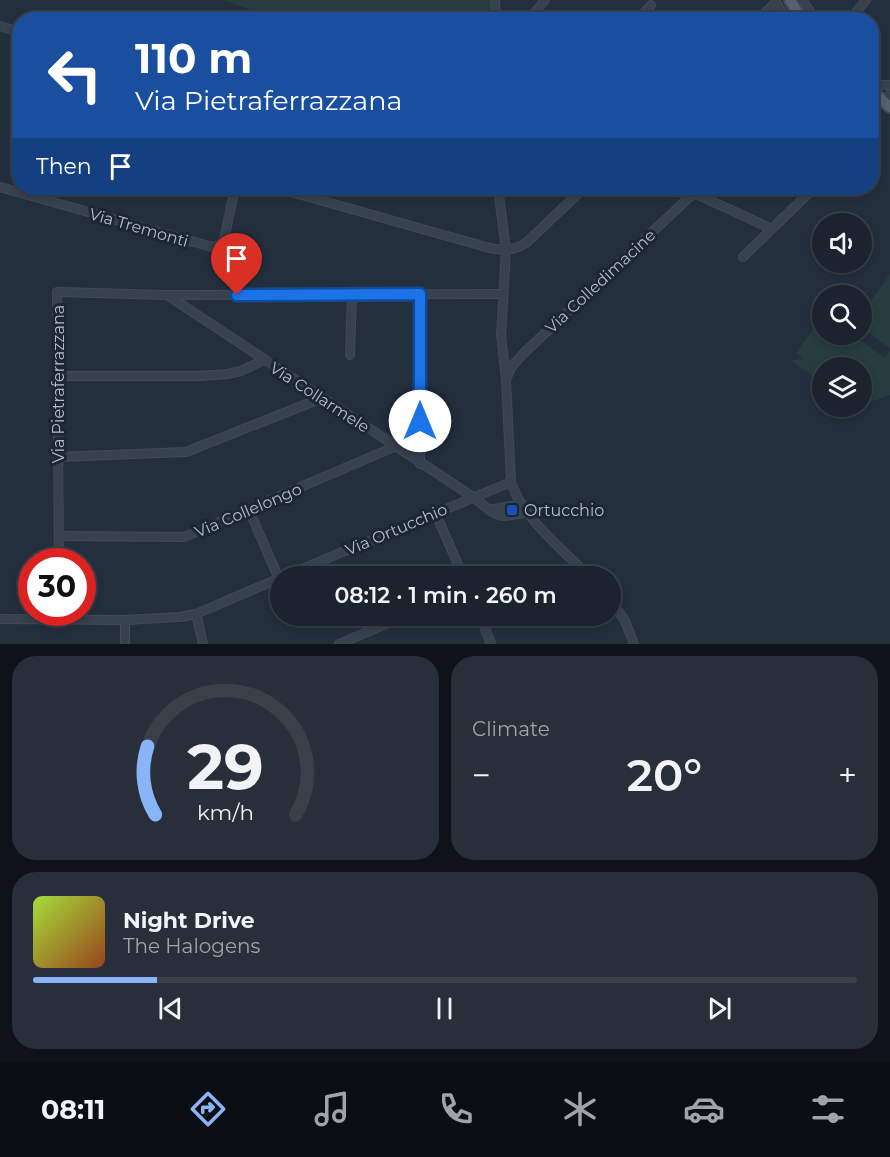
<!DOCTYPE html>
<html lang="en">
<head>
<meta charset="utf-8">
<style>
	body { margin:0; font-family:Montserrat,sans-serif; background:#282f3a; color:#f1f3f6; height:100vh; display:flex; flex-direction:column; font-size:22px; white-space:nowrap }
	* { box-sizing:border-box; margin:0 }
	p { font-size:20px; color:#a0a4aa }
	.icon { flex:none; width:33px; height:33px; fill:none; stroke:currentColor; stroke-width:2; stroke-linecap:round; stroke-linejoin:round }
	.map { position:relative; height:644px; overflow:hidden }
	.details { display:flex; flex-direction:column; gap:12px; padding:12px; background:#0f1319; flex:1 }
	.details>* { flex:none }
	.top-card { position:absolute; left:12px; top:12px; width:867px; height:183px; border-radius:24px; box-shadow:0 3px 9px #0003,0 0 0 2px #39404a; background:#1a4fa0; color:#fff; overflow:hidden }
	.fabs { position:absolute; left:812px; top:213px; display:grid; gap:12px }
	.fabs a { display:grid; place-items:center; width:60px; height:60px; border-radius:50%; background:#1b232e; box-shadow:0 3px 9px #0003,0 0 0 2px #39404a; font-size:30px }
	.speed { position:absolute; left:18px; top:548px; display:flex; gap:12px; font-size:30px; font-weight:700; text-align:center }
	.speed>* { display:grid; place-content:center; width:78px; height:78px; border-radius:50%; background:#1b232e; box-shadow:0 3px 9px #0003,0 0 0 2px #39404a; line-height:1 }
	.speed .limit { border:9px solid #d22; background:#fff; color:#111 }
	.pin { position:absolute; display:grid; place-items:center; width:51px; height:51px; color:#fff; margin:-62px -26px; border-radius:50% 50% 50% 0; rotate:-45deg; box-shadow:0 0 6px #0007 }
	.pin .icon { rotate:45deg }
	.me { position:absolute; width:66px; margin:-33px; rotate:0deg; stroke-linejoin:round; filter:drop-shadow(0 0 4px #0008) }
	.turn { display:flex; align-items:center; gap:21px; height:126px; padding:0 24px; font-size:27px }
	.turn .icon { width:78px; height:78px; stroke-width:2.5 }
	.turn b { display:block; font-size:42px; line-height:51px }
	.then { display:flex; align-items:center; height:57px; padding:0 24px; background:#0003; gap:12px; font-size:22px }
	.big { font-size:45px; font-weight:600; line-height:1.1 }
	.details .tile { flex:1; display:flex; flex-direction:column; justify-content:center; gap:9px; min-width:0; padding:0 21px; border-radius:24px; background:#282f3a }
	.details .dial { align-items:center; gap:0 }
	.dial svg { height:156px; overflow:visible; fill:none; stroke:#39404a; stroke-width:7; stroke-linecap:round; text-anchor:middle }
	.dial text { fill:#f1f3f6; stroke:none }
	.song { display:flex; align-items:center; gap:18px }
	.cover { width:72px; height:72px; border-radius:9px; background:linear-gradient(135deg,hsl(80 70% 55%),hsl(20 70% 35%)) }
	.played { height:6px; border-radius:3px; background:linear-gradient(90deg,#8ab4f8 15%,#39404a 15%) }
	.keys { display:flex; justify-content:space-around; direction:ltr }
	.heat { display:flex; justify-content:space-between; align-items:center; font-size:33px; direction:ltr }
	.details .tiles { flex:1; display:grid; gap:12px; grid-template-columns:1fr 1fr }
	.tile:last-child { grid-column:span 2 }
	.trip { position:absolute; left:270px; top:566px; width:351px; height:60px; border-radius:30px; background:#1b232e; box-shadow:0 3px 9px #0003,0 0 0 2px #39404a; font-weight:600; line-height:60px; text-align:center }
	.tab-bar { display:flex; height:96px; justify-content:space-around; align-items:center; background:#0b0e12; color:#a0a4aa }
	.tab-bar .icon { width:42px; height:42px }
	.tab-bar .current { color:#8ab4f8 }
	.tab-bar b { font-size:27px; color:#f1f3f6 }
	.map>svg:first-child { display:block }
	.green { fill:#263c3f }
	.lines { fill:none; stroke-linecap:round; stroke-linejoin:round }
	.minor-casing { stroke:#414a57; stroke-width:10 }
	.major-casing { stroke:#414a57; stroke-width:14 }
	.minor { stroke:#38414e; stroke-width:8 }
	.major { stroke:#56606e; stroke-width:10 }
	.route-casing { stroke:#114b97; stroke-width:15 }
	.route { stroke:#1a73e8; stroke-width:10 }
	.transit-dot { fill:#1a4fb4; stroke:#1d2633; stroke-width:2 }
	.labels { text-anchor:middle; stroke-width:6; stroke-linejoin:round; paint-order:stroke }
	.street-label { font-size:16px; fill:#b4bcc9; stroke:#1d2633 }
	.poi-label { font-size:16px; fill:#b4bcc9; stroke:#1d2633; text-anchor:start }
</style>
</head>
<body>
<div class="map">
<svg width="890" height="644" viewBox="0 0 890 644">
	<rect width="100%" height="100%" fill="#242f3e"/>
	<g class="green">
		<path d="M223,0H493L494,19H276Z"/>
		<path d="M890,274V348L861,328V315Z"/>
		<path d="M822,317V334L853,335L884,357L890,351V395L861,405V368H822V382L790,360L803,359L796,353Z"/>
	</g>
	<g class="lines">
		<g class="minor-casing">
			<g id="minor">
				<path d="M495,0L496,20"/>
				<path d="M802,0L816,20"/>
				<path d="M529,20L545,0"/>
				<path d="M638,20L651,5"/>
				<path d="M757,20L776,2L787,20"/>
				<path d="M850,20L866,0"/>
				<path d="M0,26L20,32"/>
				<path d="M872,85H890"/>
				<path d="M886,104L890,94"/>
				<path d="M0,187L212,247L219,245L224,240L235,188"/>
				<path d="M277,188L486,247C500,251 514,251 526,243L584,188"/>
				<path d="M498,188L506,250L501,335L506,379L511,482C522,517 563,550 589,576"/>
				<path d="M683,188L772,229"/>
				<path d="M743,257L814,188"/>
				<path d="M167,295L473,497C497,516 496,520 527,512"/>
				<path d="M350,355L352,294"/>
				<path d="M59,376H200L227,374L241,371L264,360"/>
				<path d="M507,377L512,366L525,352L699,188"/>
				<path d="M58,457L186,452L322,398"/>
				<path d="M420,464V294"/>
				<path d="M249,510L279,579"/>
				<path d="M489,510L522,504"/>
				<path d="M435,512L463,576"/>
				<path d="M59,536L184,537L394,447"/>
				<path d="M59,561L57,292L167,295L502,294"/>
				<path d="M285,576L511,482"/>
				<path d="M610,599L625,621L634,644"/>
				<path d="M196,614L203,644"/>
				<path d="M480,615L491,644"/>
				<path d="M0,619L125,620L180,617L196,614L280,578"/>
				<path d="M125,644V620"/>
				<path d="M339,644L407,615"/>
			</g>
		</g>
		<g class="major-casing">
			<g id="major">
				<path d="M790,0L802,20"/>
				<path d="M872,91L890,107"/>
			</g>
		</g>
		<use href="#minor" class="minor"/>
		<use href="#major" class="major"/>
	</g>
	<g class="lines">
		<g class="route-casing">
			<path id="route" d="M237,295L420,294V421"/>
		</g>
		<use href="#route" class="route"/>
	</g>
	<rect class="transit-dot" x="506" y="504" width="12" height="12" rx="3"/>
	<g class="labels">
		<g class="street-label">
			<text transform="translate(139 227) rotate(16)" y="6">Via Tremonti</text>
			<text transform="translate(600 281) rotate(-43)" y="6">Via Colledimacine</text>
			<text transform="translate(58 384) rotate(-90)" y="6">Via Pietraferrazzana</text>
			<text transform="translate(320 397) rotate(33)" y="6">Via Collarmele</text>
			<text transform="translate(248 510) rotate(-23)" y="6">Via Collelongo</text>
			<text transform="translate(396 529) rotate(-23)" y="6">Via Ortucchio</text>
		</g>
		<g class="poi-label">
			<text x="524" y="516">Ortucchio</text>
		</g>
	</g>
</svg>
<div class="fabs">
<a><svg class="icon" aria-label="sound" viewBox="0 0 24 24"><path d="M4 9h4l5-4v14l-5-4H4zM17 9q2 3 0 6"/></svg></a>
<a><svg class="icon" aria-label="search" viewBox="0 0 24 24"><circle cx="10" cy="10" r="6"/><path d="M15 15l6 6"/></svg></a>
<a><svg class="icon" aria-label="layers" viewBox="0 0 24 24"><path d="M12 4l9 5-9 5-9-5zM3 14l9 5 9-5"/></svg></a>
</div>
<div class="speed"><div class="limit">30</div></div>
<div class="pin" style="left:237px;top:295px;background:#d93025"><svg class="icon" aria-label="arrive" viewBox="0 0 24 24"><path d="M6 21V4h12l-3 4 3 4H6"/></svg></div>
<svg class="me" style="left:420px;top:421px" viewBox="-20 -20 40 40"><circle r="19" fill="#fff"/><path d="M0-13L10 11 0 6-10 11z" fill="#1a73e8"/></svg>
<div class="trip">08:12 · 1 min · 260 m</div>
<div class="top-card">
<div class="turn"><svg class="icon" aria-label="left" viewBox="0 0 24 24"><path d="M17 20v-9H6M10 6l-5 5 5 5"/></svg><div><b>110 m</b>Via Pietraferrazzana</div></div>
<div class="then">Then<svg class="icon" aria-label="arrive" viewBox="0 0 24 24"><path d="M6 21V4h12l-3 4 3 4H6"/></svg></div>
</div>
</div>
<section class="details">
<div class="tiles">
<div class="tile dial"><svg viewBox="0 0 100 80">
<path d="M14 69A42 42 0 1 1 86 69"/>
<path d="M14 69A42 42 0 0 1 10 34" stroke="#8ab4f8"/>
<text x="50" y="56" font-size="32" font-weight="700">29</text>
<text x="50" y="72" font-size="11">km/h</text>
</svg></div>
<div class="tile"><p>Climate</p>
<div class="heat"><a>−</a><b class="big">20°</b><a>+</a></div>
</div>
<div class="tile">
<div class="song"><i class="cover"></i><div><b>Night Drive</b><p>The Halogens</p></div></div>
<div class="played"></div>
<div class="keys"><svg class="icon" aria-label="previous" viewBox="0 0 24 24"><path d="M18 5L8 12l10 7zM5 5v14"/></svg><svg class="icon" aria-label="pause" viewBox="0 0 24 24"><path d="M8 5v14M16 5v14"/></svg><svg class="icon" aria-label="next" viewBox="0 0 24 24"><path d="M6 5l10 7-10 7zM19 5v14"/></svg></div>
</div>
</div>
</section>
<nav class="tab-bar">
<b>08:11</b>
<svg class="icon current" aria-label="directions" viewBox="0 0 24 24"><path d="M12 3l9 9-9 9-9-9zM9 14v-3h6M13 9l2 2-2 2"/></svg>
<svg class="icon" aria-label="music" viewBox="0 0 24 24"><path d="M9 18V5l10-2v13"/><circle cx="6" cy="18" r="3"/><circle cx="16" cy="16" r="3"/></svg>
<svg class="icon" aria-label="phone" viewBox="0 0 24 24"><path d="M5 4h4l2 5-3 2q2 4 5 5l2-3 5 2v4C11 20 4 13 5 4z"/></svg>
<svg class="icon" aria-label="climate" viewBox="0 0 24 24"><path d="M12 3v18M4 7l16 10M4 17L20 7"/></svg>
<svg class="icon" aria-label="car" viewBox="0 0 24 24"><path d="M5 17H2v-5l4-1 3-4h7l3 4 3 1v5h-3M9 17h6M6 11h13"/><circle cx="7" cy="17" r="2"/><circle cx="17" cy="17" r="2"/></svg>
<svg class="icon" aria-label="filters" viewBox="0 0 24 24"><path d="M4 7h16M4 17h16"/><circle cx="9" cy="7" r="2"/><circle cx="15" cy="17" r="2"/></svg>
</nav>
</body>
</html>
